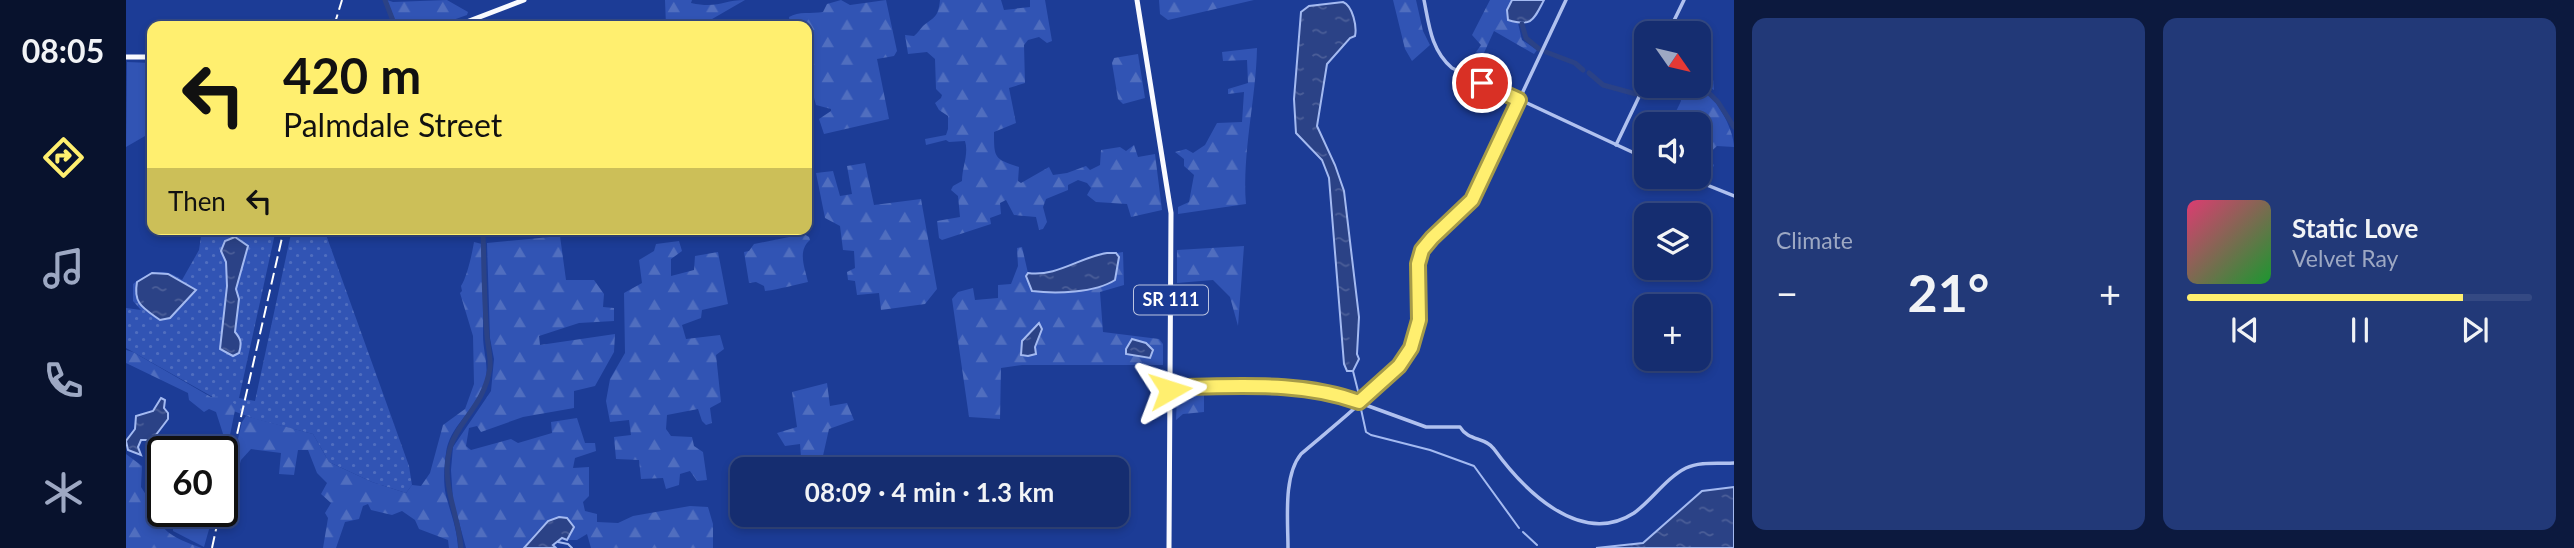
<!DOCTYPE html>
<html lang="en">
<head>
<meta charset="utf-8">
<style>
	body { margin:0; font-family:Lato,sans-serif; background:#223978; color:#f1f3f6; height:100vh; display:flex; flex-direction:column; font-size:26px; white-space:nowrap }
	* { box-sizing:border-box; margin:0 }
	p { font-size:23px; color:#9da8c3 }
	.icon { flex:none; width:38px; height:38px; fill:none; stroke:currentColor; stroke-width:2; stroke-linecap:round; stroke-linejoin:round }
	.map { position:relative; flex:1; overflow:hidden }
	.sheet { display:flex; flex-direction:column; gap:18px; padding:18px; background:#0c193e; width:840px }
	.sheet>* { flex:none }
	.guide { position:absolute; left:21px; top:21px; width:665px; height:214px; border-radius:14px; box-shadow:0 4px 10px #0003,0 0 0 2px #344983; background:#ffef6f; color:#111; overflow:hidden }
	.needle { width:46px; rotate:124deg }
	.buttons { position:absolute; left:1508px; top:21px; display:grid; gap:14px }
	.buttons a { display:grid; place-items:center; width:77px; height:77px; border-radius:14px; background:#152d70; box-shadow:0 4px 10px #0003,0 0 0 2px #344983; font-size:35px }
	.speed { position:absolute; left:21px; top:436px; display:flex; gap:14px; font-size:35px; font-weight:700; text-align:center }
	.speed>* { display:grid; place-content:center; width:91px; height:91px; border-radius:50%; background:#152d70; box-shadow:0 4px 10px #0003,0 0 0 2px #344983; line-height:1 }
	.speed .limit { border:4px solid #111; border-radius:10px; background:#fff; color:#111 }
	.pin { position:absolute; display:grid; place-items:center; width:60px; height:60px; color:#fff; margin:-30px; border:4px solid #fff; border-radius:50%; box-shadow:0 2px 7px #0007 }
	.me { position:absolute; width:77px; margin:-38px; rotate:84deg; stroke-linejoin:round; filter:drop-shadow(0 0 5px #0008) }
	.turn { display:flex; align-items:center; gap:24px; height:147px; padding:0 21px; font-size:32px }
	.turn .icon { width:91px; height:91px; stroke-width:2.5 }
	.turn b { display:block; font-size:49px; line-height:60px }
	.then { display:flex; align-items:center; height:66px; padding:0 21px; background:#0003; gap:14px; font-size:26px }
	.big { font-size:52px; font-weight:700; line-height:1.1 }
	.sheet .tile { flex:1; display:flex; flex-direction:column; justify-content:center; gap:10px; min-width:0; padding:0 24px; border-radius:14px; background:#223978 }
	.song { display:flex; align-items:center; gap:21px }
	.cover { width:84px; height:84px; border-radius:10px; background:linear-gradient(135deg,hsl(340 70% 55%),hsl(130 70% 35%)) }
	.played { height:7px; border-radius:4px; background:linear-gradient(90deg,#ffef6f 80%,#344983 80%) }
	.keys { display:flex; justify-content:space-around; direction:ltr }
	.heat { display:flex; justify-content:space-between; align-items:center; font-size:38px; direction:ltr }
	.sheet .tiles { flex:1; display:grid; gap:18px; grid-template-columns:repeat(2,1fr) }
	.trip { position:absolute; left:604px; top:457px; width:399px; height:70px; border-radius:14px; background:#152d70; box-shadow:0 4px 10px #0003,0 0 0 2px #344983; font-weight:700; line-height:70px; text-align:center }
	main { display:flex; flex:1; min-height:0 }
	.dock { display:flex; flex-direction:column; width:126px; justify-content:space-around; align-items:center; background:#08122d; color:#9da8c3 }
	.dock .icon { width:49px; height:49px }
	.dock .active { color:#ffef6f }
	.dock b { font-size:32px; color:#f1f3f6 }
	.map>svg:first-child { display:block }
	.grass { fill:url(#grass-dots) }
	.forest { fill:url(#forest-firs) }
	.park { fill:#3154b4 }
	.water { fill:url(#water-ripples); stroke:#a4baf1; stroke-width:2 }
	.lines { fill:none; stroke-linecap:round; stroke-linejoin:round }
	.stream { stroke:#a4baf1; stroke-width:2 }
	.river { stroke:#2b4286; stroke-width:5 }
	.minor { stroke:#b0c1ef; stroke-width:3.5 }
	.major { stroke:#f9faff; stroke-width:5 }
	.rail { stroke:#fff; stroke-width:2; stroke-dasharray:12 5; stroke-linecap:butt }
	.route-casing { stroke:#a69b48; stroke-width:18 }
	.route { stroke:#ffef6f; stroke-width:12 }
	.labels { text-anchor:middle; stroke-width:7; stroke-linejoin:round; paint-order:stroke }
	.shield { fill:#1c3c96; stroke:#bbc4e0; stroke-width:2 }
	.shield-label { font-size:18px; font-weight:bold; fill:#fff }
</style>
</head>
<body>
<main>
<nav class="dock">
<b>08:05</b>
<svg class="icon active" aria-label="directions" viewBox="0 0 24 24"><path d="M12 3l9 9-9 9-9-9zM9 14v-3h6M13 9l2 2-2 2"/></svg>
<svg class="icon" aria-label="music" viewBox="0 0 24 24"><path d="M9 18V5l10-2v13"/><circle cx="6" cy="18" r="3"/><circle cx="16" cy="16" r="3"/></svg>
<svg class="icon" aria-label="phone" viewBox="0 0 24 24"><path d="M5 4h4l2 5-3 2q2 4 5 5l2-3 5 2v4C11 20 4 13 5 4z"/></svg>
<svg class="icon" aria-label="climate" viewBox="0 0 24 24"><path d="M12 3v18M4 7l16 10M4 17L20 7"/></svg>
</nav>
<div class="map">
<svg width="1608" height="548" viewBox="0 0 1608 548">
	<defs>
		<pattern id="grass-dots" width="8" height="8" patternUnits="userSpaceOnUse" patternTransform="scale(1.75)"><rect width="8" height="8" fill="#3154b4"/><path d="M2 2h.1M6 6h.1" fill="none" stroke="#506ebf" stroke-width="1.8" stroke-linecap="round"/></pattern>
		<pattern id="forest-firs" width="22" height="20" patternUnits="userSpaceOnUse" patternTransform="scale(1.75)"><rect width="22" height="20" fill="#3154b4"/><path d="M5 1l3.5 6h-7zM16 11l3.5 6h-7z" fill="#506ebf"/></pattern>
		<pattern id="water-ripples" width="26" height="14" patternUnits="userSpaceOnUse" patternTransform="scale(1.75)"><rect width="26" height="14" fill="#2b4286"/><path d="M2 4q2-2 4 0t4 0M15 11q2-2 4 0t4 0" fill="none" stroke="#4b5e98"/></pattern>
	</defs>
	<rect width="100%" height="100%" fill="#1c3c96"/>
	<path class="grass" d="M76,229H150L113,398L129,401L166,229H198L283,466L286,485L280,493L246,482L203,462L187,434L129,419L102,409L85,396L0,348V308L15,310L7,301V284C24,271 38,267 56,280L73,250Z"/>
	<g class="forest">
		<path d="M261,0L267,2L321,0L342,12L341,15L310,26H271Z"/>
		<path d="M539,0H566L565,3C592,9 597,0 619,0L574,26H540Z"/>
		<path d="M715,0L724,5L760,0L771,51L768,56L751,59L763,119L698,134L693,119L705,111V109L690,105L687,94L681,95V26H664L663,17C673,11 685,14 697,12L701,4Z"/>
		<path d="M814,0H875L878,10L904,7V0H919L926,41L921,43L913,37L902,40L898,45L899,83L883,88L890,123L868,132C868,158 868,159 893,167L892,181L895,183L923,167L927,175L941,173L960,166L964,170L974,165L975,150L994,147L1000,151L1008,145L1012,157L1029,154L1036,210L1005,217L1001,204L970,202L961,195L965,188L961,183L952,180L942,185V190L920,199L917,207L921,222L917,229L913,230L910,217L888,215L880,200L874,203L875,214L864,218L865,224L816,240L813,238L811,221L834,217L832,196L825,190L827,186L836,181C836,167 843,154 839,141L823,142L820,140L800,145L799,139L820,135L822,129V116L813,110L809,103L815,98L816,95L810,89L809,59L801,52L782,54L779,35L788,36C792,33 794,29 797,26C809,16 812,18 814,0Z"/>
		<path d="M1033,0H1128L1042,20L1034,14Z"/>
		<path d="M1267,0H1290L1297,31L1304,45L1286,61L1279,49Z"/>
		<path d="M1364,0H1386L1381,10L1382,20L1392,23L1396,40L1411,50L1408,54L1368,31L1357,55L1350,52L1355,45L1346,35Z"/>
		<path d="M1583,38V39L1588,90L1573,81V45Z"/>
		<path d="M1131,48C1130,100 1116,152 1120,204L1052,214V207L1063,202L1068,175L1058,166V159L1049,152L1060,149L1067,153L1079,145L1091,123L1116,122L1118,92L1102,94V89L1122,83L1121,60L1097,61L1096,52Z"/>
		<path d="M1012,54L1019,98L997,104L992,99L986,63L988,58Z"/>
		<path d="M1535,86C1545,86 1558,84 1568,86C1588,90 1608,129 1608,147L1591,146L1579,157L1588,165L1581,181L1570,177H1573V124H1544L1555,101L1554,95L1534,92L1525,94Z"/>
		<path d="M739,163L748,205L795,199L811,289L799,304L755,310L753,293L731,295L729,281L722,280L721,272L729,268L728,251L717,250L714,226L699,218L690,173L707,171L714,196L726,194L721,166Z"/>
		<path d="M678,234L683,237L684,240C671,251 679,268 682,282C667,285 655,289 639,291L638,286L630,282L623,283L618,252L623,251L628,244Z"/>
		<path d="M434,236L440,280H468L478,294L477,307L488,308V321L453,323L413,336L414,345L489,334L488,352L469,386L448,391V408L397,417L355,432L351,426L343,428L340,446L345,450L385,439L392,443L426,433L425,422L451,418L459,443H469L470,451L449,458L447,468L463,467V496L457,502L459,511L471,514V522L492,523L507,516L564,506L582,507L587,524V548H465L461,534L451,540H441L446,533L412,530L398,548H340L327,500L325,470L327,447L365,391L368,359L364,338L361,243Z"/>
		<path d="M553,241L556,251L545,259V276L568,270L569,256L592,252L602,304L576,310L575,318L556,325L560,339L594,335L598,349L590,355L595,402L584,408L586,423L580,425L576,421L572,409L541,415L540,429L545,436L566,437L568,446L577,452L581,480L571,481L564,471L554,474L553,485L540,489L537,478L515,479L513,460L490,459L488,437L505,435L503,420L484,422L480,401L484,379L499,353L498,293L516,283L513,260L528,251L530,244Z"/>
		<path d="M348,242L356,244C359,275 357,304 357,335C357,354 365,370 357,388C348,411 323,427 320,453C318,467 317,482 320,496C325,514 331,529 332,548H323L322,540L293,529L289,520L276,511L266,515L245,510L242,504L237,506L233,519L219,522L210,548H197L202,518L199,513L205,503L195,494L201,483L191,473L182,450H172L168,475L153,474L155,453L125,449L115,460L100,508L107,516L105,523L96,522V506L116,422L120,416L187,434L203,462L246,482L280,493L286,485L295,486L304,473L317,425L339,409L348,384L347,336L334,293L336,291L335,286C341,277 346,254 348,242Z"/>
		<path d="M1118,246L1112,326L1104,297L1087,280L1051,283V250Z"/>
		<path d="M896,247L902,273L900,277L906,291L993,257L991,253L997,252L998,285L974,292L977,332L1033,339L1037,344V365H896L875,368L874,419L843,417L826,299L832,292L847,288L849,300L872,298V285L885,284L892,266L891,248Z"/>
		<path d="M0,350L7,352L85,397L98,396L110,405L100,455L98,457L99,440L90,412L83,409L78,412L63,400L62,393L0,363Z"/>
		<path d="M701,383L704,406L721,403L728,420L703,429L694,469H676L674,444L659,446L651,433L671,427L666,392Z"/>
		<path d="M1056,393H1078V412L1057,414L1050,420L1051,398Z"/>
		<path d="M0,454L16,466L15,487L26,504L35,507C35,512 33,519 35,524C41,536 64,544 76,548H0Z"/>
	</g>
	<g class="park">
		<path d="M1,62L26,63V132L0,147Z"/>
		<path d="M58,511H83L86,519L78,547L47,531V523L53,512Z"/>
	</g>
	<g class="water">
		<path d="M1386,0H1418C1407,21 1406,27 1382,20L1381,10Z"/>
		<path d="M1217,2C1227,6 1231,27 1229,36L1224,38L1201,64L1191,126L1209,165L1218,191L1233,317L1231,354L1233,359L1227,371H1221L1218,364L1203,178L1196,160L1170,133L1168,99L1175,12L1183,6Z"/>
		<path d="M109,237L122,246L110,289L113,299L109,332C115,339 116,343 113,353L107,356L94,349L101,286L100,262L95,251L99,241Z"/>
		<path d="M981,253H990L993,257L989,280C969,293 929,294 906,291L900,276L902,273C931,277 954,257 981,253Z"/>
		<path d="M26,273L42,274L70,290L44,318L34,320C17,308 7,304 11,282Z"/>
		<path d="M913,323L916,329L909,347L910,354L902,356L895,355L896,341Z"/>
		<path d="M1006,339L1020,343L1027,350L1024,358L1000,354V349Z"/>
		<path d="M35,398L39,400L38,408L42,413V419L26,440H15L12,447L15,455L2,450L0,441L9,429L10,416L27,411Z"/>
		<path d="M1608,487V548H1470L1517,543L1576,491Z"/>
		<path d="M433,517L441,518L448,527L441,540L436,538L427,545L430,548H398L422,521Z"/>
	</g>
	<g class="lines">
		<g class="stream">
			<path d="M1227,371L1233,395"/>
			<path d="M1235,409L1240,432L1245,435L1304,450L1348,466L1393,528"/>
			<path d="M1397,532L1411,545"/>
			<path d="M432,542L442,544L446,548"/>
		</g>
		<g class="river">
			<path d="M259,0L269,26"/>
			<path d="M1396,24L1400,38L1413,49"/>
			<path d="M1420,52L1449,63L1457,70"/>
			<path d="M1463,73L1477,85L1510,94"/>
			<path d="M1573,83L1592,102L1608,127"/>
			<path d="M1518,95L1529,86"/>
			<path d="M335,548C333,515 314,483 324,448C333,419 358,406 364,368C365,358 362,347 361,336C358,301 358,265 357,229"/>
		</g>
		<g class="minor">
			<path d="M1298,0C1303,25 1305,50 1326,68L1521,159"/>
			<path d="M1542,33L1558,0"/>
			<path d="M1490,145L1521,80"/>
			<path d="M1561,177L1608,196"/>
			<path d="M1044,387L1181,388L1204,392L1300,427H1334C1342,441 1360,437 1368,449C1397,489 1454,548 1508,513C1526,500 1540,478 1560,468C1574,461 1594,464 1608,463"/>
			<path d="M1162,548C1162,520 1157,476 1175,454C1207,426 1283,369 1292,330C1297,305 1284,274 1296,250C1307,228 1335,217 1348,196L1440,0"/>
		</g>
		<g class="major">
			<path d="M1011,0L1045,213L1043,548"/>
			<path d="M330,26L398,0"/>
			<path d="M0,57H26"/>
		</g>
		<g class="rail">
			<path d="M208,26L216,0"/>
			<path d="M96,500L158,229"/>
			<path d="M86,548L94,511"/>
		</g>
	</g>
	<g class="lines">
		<g class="route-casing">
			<path id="route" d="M1044,390V387C1107,387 1174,380 1233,402L1273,366L1285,348L1293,320L1292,264L1296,250L1306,238L1346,200L1393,100L1356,83"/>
		</g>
		<use href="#route" class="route"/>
	</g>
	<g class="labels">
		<rect class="shield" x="1008" y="285.5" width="74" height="29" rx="5"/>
		<g class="shield-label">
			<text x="1045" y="306">SR 111</text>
		</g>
	</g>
</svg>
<div class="buttons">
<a><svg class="needle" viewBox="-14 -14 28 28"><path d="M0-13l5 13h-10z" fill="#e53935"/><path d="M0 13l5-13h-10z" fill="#9da8c3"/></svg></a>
<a><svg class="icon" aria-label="sound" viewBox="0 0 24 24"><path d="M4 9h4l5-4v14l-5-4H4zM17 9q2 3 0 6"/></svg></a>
<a><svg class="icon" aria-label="layers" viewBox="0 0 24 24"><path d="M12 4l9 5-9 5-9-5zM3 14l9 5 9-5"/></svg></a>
<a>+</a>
</div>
<div class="speed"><div class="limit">60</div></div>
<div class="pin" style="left:1356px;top:83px;background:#d93025"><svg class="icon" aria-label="arrive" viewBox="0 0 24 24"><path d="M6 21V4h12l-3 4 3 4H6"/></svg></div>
<svg class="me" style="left:1044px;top:390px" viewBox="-20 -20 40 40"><path d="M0-17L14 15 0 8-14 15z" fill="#ffef6f" stroke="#fff" stroke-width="4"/></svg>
<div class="trip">08:09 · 4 min · 1.3 km</div>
<div class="guide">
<div class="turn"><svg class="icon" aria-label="left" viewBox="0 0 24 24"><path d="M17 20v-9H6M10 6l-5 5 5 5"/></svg><div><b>420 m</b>Palmdale Street</div></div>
<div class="then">Then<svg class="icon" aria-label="left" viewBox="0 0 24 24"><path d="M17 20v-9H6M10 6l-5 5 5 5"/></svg></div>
</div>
</div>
<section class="sheet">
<div class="tiles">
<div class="tile"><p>Climate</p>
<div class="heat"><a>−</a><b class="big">21°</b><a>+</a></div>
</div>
<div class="tile">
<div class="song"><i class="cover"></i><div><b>Static Love</b><p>Velvet Ray</p></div></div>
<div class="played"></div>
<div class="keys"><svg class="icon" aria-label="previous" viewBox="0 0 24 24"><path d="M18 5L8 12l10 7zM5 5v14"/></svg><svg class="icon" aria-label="pause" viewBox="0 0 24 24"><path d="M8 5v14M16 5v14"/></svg><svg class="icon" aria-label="next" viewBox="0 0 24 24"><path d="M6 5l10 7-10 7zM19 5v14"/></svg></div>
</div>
</div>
</section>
</main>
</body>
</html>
